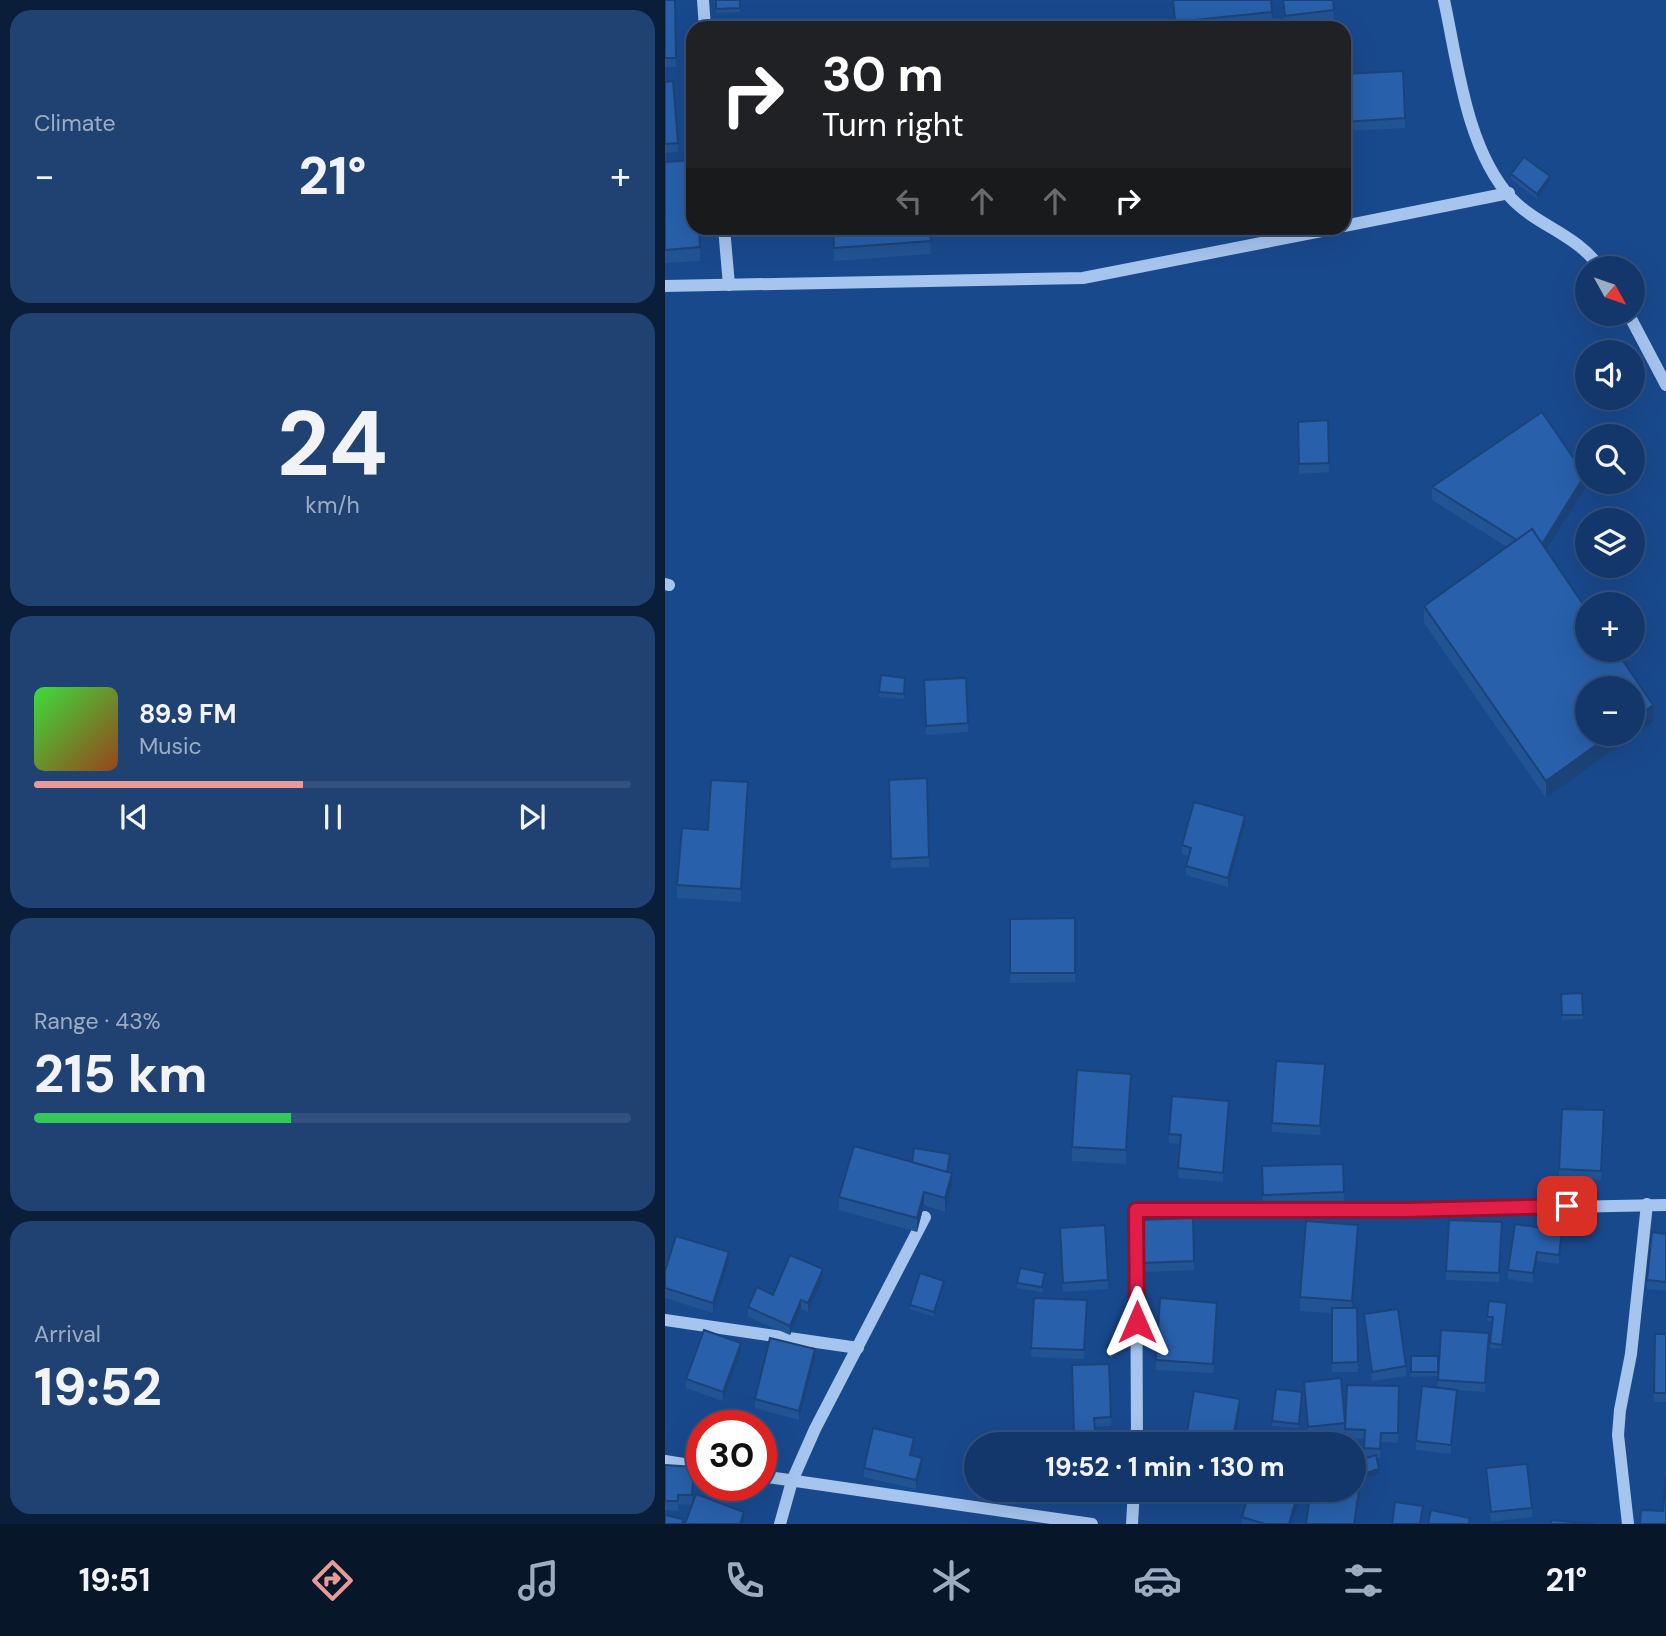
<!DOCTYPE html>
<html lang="en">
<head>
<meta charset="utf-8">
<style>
	body { margin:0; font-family:"DM Sans",sans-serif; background:#204272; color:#f1f3f6; height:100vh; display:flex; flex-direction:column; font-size:26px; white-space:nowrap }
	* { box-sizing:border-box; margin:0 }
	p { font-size:23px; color:#9dacc1 }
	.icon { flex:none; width:38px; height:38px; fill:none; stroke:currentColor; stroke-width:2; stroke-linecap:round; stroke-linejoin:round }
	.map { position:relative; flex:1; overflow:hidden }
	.drawer { display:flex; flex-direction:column; gap:10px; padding:10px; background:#0a1e3a; width:665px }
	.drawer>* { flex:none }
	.hud { position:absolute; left:21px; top:21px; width:665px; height:214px; border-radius:21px; box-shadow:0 7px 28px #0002,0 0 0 2px #32517e; background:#202124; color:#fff; overflow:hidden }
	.needle { width:46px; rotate:130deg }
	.tools { position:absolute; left:910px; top:256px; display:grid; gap:14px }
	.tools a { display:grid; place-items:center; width:70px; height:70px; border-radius:50%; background:#13376a; box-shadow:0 7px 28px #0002,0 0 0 2px #32517e; font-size:35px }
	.speed { position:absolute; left:21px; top:1410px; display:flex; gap:14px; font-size:35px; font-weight:700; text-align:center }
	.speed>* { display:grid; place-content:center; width:91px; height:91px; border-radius:50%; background:#13376a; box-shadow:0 7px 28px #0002,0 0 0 2px #32517e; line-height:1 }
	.speed .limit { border:10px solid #d22; background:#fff; color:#111 }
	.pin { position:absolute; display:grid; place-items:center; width:60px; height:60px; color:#fff; margin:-30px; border-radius:14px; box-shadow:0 4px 10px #0006 }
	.me { position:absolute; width:77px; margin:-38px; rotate:0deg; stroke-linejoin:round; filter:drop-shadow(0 0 5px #0008) }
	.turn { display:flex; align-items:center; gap:24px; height:147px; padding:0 21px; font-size:32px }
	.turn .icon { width:91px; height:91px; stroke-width:2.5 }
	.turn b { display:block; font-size:49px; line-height:60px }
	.lanes { display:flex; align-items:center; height:66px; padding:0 21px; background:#0003; justify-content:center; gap:35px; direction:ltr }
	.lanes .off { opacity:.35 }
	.big { font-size:52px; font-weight:800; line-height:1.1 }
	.drawer .widget { flex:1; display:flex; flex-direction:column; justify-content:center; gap:10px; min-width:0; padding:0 24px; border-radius:21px; background:#204272 }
	.drawer .dial { align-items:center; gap:0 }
	.dial b { font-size:91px; line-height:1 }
	.song { display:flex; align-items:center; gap:21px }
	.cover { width:84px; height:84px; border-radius:10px; background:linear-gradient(135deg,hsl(120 70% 55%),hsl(20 70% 35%)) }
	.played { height:7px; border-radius:4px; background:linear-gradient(90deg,#e69b98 45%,#32517e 45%) }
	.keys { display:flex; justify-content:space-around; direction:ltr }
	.heat { display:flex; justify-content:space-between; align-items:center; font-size:38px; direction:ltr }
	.charge { height:10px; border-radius:5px; background:linear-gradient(90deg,#34c759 43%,#32517e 0) }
	.trip { position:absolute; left:299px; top:1432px; width:402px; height:70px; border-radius:35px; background:#13376a; box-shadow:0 7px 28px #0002,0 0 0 2px #32517e; font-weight:800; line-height:70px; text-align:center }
	.dock { display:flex; height:112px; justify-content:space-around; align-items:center; background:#08162a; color:#9dacc1 }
	.dock .icon { width:49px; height:49px }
	.dock .active { color:#e69b98 }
	.dock b { font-size:32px; color:#f1f3f6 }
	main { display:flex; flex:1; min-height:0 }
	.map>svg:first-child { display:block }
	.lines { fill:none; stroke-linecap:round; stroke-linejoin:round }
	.minor { stroke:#a5c4ee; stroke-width:12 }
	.wall { fill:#225393 }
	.shaded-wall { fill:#1c4378 }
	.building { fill:#2860ab; stroke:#1c4378; stroke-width:2 }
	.route-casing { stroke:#92132f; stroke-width:18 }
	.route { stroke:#e11d48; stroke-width:12 }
</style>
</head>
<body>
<main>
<section class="drawer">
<div class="widget"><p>Climate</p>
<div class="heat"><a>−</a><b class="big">21°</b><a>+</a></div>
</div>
<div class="widget dial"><b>24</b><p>km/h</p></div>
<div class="widget">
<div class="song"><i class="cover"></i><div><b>89.9 FM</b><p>Music</p></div></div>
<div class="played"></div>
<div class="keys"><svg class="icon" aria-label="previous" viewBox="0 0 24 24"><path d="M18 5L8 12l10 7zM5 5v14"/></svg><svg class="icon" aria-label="pause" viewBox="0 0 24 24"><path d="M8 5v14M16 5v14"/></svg><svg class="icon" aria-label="next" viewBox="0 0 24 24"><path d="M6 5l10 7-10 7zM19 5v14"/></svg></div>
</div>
<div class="widget"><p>Range · 43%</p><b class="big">215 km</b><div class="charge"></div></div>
<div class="widget"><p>Arrival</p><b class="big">19:52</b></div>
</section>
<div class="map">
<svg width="1001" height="1524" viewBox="0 0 1001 1524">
	<rect width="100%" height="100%" fill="#19498d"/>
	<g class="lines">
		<g class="minor">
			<path d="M38,0L40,28"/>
			<path d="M779,0C793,64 801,148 846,198C872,226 913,235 935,268"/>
			<path d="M679,226L844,193"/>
			<path d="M59,228L64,285"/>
			<path d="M0,286L418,278L672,228"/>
			<path d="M963,313L1001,385"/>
			<path d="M0,584L4,585"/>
			<path d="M0,1320L193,1348"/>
			<path d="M472,1444L471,1210H741L1001,1205"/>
			<path d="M0,1461L37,1467"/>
			<path d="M96,1476L427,1524"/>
			<path d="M115,1524L127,1481L150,1429L260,1217"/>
			<path d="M467,1524L469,1489"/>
			<path d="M963,1524L953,1435L955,1410L966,1354L982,1204"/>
		</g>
	</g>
	<g class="wall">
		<path d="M0,0H10L11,67H0Z"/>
		<path d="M51,0H75V12L51,13Z"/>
		<path d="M507,0H606L607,26L583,28H509Z"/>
		<path d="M617,0H668L669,19L620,25Z"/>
		<path d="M679,74L740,118V128L679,131Z"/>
		<path d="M0,82L13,143V152L0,153Z"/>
		<path d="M0,162L35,247V261L0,263Z"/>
		<path d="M846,174L885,181L872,199L846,179Z"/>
		<path d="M167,228H265L266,254L169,261Z"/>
		<path d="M663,420L664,472L634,474L633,422Z"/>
		<path d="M767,487L920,489L881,551L988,722L881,798L759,623V606L842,547L767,500Z"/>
		<path d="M240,678L239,699L214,697V692Z"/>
		<path d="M259,680L303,723V732L261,735Z"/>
		<path d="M262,778L264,867L226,868L224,780Z"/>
		<path d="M83,796L76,902L12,898V885Z"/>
		<path d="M580,826L563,887L521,875V866L523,856L517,854V845Z"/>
		<path d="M410,918V982L345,983V919Z"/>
		<path d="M917,993L918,1019L897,1020L896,994Z"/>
		<path d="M660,1074L655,1135L607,1132V1123Z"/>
		<path d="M466,1087L461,1164L407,1161V1147Z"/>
		<path d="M564,1111L558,1182L513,1178L515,1144L504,1143V1134Z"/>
		<path d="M939,1120L936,1180L894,1178V1169Z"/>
		<path d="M285,1159L283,1172L287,1186L280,1212L259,1205L252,1232L174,1210V1197L247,1162Z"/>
		<path d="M678,1164L679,1202L598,1204L597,1166Z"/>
		<path d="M528,1218L529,1270L477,1272L475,1220Z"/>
		<path d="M850,1224L897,1240L894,1264L872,1261L868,1283L843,1279V1270Z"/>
		<path d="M837,1231L834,1282L781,1280V1271Z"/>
		<path d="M1001,1234V1291L982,1289V1280Z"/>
		<path d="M395,1237L443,1280V1289L398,1292Z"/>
		<path d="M693,1238L687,1308H692L693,1372H667V1313L635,1311V1297Z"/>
		<path d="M64,1261L48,1313L0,1298V1271Z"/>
		<path d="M380,1278L377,1292L352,1288V1283Z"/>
		<path d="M158,1279L143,1312L136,1309L125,1335L83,1317V1307L108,1295Z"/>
		<path d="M279,1285L269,1317L245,1309V1305Z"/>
		<path d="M369,1298L422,1309L419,1359L366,1357Z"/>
		<path d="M842,1308L837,1349L825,1348L827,1322L822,1321V1317Z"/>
		<path d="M552,1312L548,1373L491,1370V1360Z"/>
		<path d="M699,1314L741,1366V1376L707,1381L699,1323Z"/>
		<path d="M990,1334H1001V1402H989Z"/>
		<path d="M824,1342L820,1392L792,1390L786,1454L751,1450V1441L773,1387V1380Z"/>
		<path d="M76,1352L58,1401L21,1388V1379Z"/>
		<path d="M746,1356H773V1376L746,1377Z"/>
		<path d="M150,1358L134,1420L90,1408V1399Z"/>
		<path d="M444,1364L446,1426L430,1427V1441L409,1442L407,1365Z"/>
		<path d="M639,1382L680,1423V1432L643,1436Z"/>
		<path d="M682,1385L734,1386L733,1443L716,1442L715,1458H711L714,1474L698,1478L694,1464V1460L702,1457H699L700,1439L680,1438Z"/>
		<path d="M637,1392L634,1428L607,1426V1421Z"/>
		<path d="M249,1447L247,1455L257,1467L251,1489L199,1477V1468Z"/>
		<path d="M0,1465L29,1476L27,1505L13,1504V1511L0,1510Z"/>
		<path d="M821,1468L867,1508V1517L826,1522L821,1477Z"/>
		<path d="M637,1489L627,1524H577V1517Z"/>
	</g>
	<g class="shaded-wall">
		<path d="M885,176V181L872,199V194Z"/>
		<path d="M920,475V489L875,560V546Z"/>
		<path d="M988,705V722L881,798V781L948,733H968V720Z"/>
		<path d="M83,782V796L76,902V889Z"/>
		<path d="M580,816V826L563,887V878Z"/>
		<path d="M466,1074V1087L461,1164V1150Z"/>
		<path d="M564,1101V1111L558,1182V1173Z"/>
		<path d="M287,1173V1186L280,1212V1198Z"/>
		<path d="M259,1192V1205L252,1232V1218Z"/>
		<path d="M693,1225V1238L687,1314V1301Z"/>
		<path d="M897,1231V1240L894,1264V1255Z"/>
		<path d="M64,1252V1261L48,1313V1303Z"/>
		<path d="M872,1252V1261L868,1283V1273Z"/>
		<path d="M158,1269V1279L143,1312V1303Z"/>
		<path d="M279,1281V1285L269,1317V1312Z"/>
		<path d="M136,1300V1309L125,1335V1326Z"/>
		<path d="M76,1343V1352L58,1401V1392Z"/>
		<path d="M150,1349V1358L134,1420V1411Z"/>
		<path d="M792,1390V1399L786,1454V1445Z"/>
		<path d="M575,1399V1408L569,1444H567Z"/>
		<path d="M249,1438V1447L245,1464V1455Z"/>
		<path d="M257,1458V1467L251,1489V1480Z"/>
		<path d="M714,1469V1474L698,1478V1474Z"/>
		<path d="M696,1476V1485L690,1524H689Z"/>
		<path d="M634,1489H637L627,1524H624Z"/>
		<path d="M79,1512V1521L78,1524H75Z"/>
	</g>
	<g class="building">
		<path d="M0,0H10L11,58H0Z"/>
		<path d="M51,0H75V8L51,9Z"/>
		<path d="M508,0H606L607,12L510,22Z"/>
		<path d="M618,0H668L669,10L620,16Z"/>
		<path d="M738,71L740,118L679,122V74Z"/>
		<path d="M8,81L13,143L0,144V82Z"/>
		<path d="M859,157L885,176L872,194L846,174Z"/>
		<path d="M28,160V228H34L35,247L0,250V162Z"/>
		<path d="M168,228H265L266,241L169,248Z"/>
		<path d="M877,412L920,475L877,544L867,529L852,540L767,487Z"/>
		<path d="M663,420L664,463L634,464L633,422Z"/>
		<path d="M867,529L922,610V649H950L988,705L968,720V688H922V733H948L881,781L759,606Z"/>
		<path d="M216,675L240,678L239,694L214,692Z"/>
		<path d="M301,678L303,723L261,726L259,680Z"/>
		<path d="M262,778L264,857L226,859L224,780Z"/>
		<path d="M46,780L83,782L76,889L12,885L17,828L43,830Z"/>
		<path d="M529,802L580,816L563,878L521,866L526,848L517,845Z"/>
		<path d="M410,918V973H345V919Z"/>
		<path d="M917,993L918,1015H897L896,994Z"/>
		<path d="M611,1061L660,1064L655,1126L607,1123Z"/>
		<path d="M412,1070L466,1074L461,1150L407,1147Z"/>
		<path d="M507,1096L564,1101L558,1173L513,1168L516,1135L504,1134Z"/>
		<path d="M897,1109L939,1110L936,1171L894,1169Z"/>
		<path d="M189,1146L287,1173L280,1198L259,1192L252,1218L174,1197Z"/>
		<path d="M249,1148L285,1154L282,1172L247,1162Z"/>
		<path d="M678,1164L679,1192L598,1195L597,1166Z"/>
		<path d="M528,1218L529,1261L477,1263L475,1220Z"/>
		<path d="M784,1220L837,1222L834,1273L781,1271Z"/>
		<path d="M641,1221L693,1225L687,1301L635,1297Z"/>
		<path d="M850,1224L897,1231L894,1255L872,1252L868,1273L843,1270Z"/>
		<path d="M440,1225L443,1280L398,1283L395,1228Z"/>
		<path d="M987,1232L1001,1234V1282L982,1280Z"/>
		<path d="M11,1236L64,1252L48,1303L0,1288V1271Z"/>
		<path d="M125,1255L158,1269L143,1303L136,1300L125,1326L83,1307L92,1287L108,1295Z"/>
		<path d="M355,1268L380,1273L377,1287L352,1283Z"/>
		<path d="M255,1273L279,1281L269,1312L245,1305Z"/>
		<path d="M369,1298L422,1300L419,1350L366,1348Z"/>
		<path d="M495,1298L552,1303L548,1364L491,1360Z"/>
		<path d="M824,1301L842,1303L837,1345L825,1343L828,1317H822Z"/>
		<path d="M667,1308H692L693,1362L667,1363Z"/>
		<path d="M733,1309L741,1366L707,1372L699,1314Z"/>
		<path d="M39,1330L76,1343L58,1392L21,1379Z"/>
		<path d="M776,1330L824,1333L820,1383L773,1380Z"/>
		<path d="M990,1334H1001V1393H989Z"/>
		<path d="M105,1338L150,1349L134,1411L90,1399Z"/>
		<rect x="746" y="1356" width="27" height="16"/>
		<path d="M444,1364L446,1417L429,1418L430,1432L409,1433L407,1365Z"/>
		<path d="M676,1378L680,1423L643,1427L639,1382Z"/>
		<path d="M682,1385L734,1386L733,1433H716L715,1449L699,1448L700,1430L680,1429Z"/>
		<path d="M757,1386L792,1390L786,1445L751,1441Z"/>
		<path d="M611,1389L637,1392L634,1424L607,1421Z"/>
		<path d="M529,1391L575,1399L567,1444H520Z"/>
		<path d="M208,1428L249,1438L245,1455L257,1458L251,1480L199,1468Z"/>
		<path d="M422,1439L433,1444H420Z"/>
		<path d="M711,1455L714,1469L698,1474L694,1460Z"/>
		<path d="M862,1464L867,1508L826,1512L821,1468Z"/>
		<path d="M0,1465L29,1467L27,1495H13V1501H0Z"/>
		<path d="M690,1475L696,1476L689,1524H641L646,1489H690Z"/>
		<path d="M1001,1476V1524H975L976,1510L998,1511Z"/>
		<path d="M585,1489H634L624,1524H600L577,1517Z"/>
		<path d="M31,1494L79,1512L75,1524H20Z"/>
		<path d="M730,1502L758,1506L755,1524H727Z"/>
		<path d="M766,1510L805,1518L804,1524H763Z"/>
		<path d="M0,1515L18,1519L17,1524H0Z"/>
		<path d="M886,1520L930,1524H886Z"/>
	</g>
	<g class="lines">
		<g class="route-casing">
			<path id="route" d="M472,1322L471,1210H741L902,1206"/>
		</g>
		<use href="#route" class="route"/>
	</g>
</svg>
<div class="tools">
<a><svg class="needle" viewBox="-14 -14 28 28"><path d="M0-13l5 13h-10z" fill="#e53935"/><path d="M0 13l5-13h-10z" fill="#9dacc1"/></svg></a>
<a><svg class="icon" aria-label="sound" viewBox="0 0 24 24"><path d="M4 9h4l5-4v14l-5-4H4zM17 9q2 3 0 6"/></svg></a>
<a><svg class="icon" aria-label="search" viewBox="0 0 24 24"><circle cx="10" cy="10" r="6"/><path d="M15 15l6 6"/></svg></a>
<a><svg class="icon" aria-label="layers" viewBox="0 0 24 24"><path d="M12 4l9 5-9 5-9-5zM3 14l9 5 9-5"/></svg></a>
<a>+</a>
<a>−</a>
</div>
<div class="speed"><div class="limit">30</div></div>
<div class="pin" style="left:902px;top:1206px;background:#d93025"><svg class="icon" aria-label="arrive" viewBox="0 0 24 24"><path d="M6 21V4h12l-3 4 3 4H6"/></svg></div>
<svg class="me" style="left:472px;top:1322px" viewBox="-20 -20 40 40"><path d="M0-17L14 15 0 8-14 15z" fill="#e11d48" stroke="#fff" stroke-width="4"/></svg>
<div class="trip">19:52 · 1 min · 130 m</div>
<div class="hud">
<div class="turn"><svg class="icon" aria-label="right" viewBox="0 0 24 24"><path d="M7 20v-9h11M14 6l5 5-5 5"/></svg><div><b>30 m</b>Turn right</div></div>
<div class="lanes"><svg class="icon off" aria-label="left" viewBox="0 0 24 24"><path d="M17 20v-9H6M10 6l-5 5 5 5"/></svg><svg class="icon off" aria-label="ahead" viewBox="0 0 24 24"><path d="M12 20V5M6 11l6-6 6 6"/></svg><svg class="icon off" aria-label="ahead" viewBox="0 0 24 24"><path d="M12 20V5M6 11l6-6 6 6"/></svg><svg class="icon" aria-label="right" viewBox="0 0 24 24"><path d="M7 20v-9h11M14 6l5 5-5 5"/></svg></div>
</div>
</div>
</main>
<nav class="dock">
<b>19:51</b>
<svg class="icon active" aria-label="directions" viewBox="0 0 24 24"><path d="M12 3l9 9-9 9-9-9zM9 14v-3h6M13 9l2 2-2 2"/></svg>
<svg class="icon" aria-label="music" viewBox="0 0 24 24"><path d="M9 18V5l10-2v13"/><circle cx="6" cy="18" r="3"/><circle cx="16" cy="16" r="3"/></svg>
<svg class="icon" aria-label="phone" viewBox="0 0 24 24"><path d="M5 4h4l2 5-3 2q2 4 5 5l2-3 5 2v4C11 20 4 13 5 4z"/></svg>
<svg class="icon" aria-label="climate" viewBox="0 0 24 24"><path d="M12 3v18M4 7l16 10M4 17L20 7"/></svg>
<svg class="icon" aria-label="car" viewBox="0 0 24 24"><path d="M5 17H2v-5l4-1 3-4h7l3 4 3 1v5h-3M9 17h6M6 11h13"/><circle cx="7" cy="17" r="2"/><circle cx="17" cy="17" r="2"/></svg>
<svg class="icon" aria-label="filters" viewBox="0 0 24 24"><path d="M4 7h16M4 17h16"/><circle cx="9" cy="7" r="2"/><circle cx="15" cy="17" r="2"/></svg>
<b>21°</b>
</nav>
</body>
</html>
